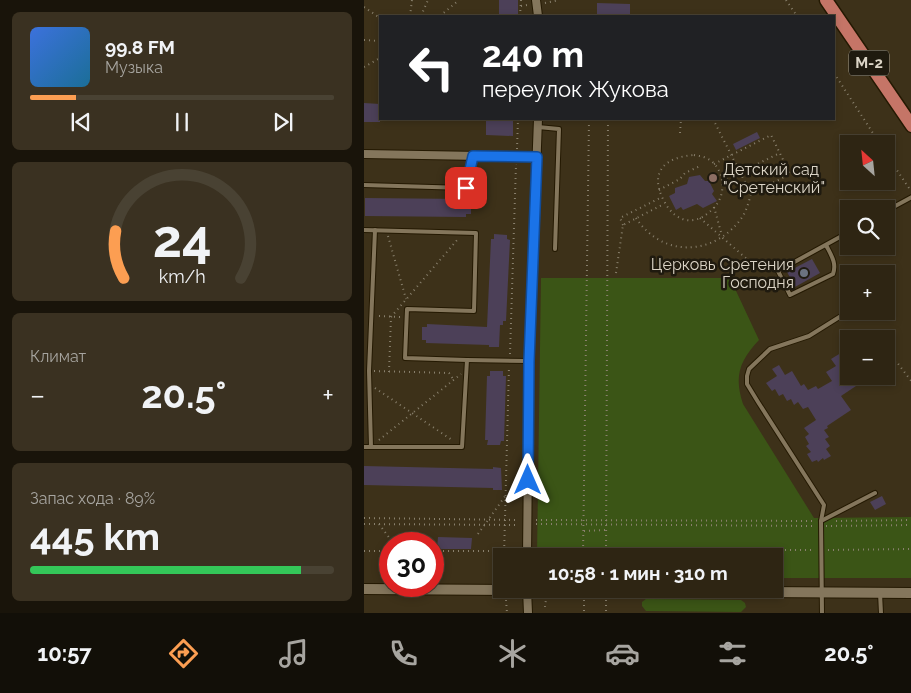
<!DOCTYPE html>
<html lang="ru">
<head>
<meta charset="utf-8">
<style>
	body { margin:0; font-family:Raleway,sans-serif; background:#3a3121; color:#f1f3f6; height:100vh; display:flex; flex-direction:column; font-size:19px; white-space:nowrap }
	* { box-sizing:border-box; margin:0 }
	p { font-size:16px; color:#a7a5a0 }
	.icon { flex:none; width:28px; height:28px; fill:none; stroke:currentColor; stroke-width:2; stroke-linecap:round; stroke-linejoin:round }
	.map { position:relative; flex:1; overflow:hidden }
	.sheet { display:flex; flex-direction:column; gap:12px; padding:12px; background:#19140a; width:364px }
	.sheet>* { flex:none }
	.hud { position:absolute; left:15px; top:15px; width:456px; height:105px; border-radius:0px; box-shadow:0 2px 8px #0003,0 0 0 1px #494233; background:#202124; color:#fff; overflow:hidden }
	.needle { width:32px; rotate:333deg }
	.fabs { position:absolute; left:476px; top:135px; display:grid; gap:10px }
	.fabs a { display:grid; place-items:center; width:55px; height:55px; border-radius:0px; background:#2e2513; box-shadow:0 2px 8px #0003,0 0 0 1px #494233; font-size:25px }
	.speed { position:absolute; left:15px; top:532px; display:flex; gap:10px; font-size:25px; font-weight:700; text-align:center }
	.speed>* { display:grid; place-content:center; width:65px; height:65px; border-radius:50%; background:#2e2513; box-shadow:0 2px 8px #0003,0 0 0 1px #494233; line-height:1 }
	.speed .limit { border:8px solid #d22; background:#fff; color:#111 }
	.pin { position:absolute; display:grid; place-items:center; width:42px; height:42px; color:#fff; margin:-21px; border-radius:10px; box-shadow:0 2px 8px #0006 }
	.me { position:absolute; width:55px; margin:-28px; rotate:0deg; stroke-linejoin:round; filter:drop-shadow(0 0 4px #0008) }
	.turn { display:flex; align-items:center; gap:18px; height:105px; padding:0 20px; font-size:22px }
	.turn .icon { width:65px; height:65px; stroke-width:2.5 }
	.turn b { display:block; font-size:35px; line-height:42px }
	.big { font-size:38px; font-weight:700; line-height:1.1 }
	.sheet .tile { flex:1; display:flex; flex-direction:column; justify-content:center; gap:8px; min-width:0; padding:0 18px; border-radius:8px; background:#3a3121 }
	.sheet .dial { align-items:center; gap:0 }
	.dial svg { height:130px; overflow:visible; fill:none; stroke:#494233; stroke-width:7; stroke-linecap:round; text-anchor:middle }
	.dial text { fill:#f1f3f6; stroke:none }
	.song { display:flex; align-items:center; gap:15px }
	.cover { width:60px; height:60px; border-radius:8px; background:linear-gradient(135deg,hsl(220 70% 55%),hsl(200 70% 35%)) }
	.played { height:5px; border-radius:2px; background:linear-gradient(90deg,#fc9e52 15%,#494233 15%) }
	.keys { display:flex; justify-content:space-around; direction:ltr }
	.heat { display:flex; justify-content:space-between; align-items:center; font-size:28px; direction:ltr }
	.charge { height:8px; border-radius:4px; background:linear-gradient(90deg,#34c759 89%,#494233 0) }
	.trip { position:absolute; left:129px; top:548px; width:290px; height:50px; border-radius:0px; background:#2e2513; box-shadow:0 2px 8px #0003,0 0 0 1px #494233; font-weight:700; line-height:50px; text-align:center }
	.dock { display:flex; height:80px; justify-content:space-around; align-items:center; background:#120f08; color:#a7a5a0 }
	.dock .icon { width:35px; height:35px }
	.dock .current { color:#fc9e52 }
	.dock b { font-size:22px; color:#f1f3f6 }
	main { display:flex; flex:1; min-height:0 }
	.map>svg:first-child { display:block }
	.green { fill:#3b5516 }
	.building { fill:#4c4058 }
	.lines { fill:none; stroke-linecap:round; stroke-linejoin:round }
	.service-casing { stroke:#241902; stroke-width:6 }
	.minor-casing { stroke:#241902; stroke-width:10 }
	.tertiary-casing { stroke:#241902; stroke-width:12 }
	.trunk-casing { stroke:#241902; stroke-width:15 }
	.path { stroke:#89806d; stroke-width:2; stroke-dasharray:1 4; stroke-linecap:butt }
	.service { stroke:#84765c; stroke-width:4 }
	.minor { stroke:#84765c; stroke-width:8 }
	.tertiary { stroke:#84765c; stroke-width:10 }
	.trunk { stroke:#c57567; stroke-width:12 }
	.route-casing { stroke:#114b97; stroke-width:12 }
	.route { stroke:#1a73e8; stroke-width:9 }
	.education-dot { fill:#8d6e63; stroke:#1f1a0f; stroke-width:2 }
	.worship-dot { fill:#6b7280; stroke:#1f1a0f; stroke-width:2 }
	.labels { text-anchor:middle; stroke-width:5; stroke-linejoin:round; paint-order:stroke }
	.shield { fill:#1f1a0f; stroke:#a39c8f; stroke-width:1 }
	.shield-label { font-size:15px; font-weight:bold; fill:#dbd4c6 }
	.poi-label { font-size:16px; fill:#dbd4c6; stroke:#1f1a0f; text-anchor:start }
</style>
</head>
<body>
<main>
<section class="sheet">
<div class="tile">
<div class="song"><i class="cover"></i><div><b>99.8 FM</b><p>Музыка</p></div></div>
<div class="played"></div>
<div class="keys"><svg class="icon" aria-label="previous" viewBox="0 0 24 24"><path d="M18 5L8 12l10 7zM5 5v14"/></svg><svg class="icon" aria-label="pause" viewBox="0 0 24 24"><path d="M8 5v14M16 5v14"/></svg><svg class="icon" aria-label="next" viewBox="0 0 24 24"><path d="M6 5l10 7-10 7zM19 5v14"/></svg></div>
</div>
<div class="tile dial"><svg viewBox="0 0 100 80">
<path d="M14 69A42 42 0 1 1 86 69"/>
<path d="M14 69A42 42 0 0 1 9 40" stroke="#fc9e52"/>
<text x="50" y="56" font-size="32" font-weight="700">24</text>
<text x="50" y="72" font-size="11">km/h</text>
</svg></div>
<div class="tile"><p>Климат</p>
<div class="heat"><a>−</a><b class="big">20.5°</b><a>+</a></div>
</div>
<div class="tile"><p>Запас хода · 89%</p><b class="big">445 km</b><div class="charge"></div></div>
</section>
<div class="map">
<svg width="548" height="613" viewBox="0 0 548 613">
	<rect width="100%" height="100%" fill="#3d3119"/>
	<g class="green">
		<path d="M177,278H366L395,340C375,361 370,377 379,404L450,518L547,517V578H410V556H173Z"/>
		<path d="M282,599L377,600L381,603L382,607L377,612L282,611L278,606V602Z"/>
	</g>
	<g class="building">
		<rect x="135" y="0" width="19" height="16"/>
		<path d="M233,3L266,4V16H233Z"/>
		<path d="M0,103L16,104V122H0Z"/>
		<path d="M122,119H149V136L122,135Z"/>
		<path d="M393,132L396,138L372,150L369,144Z"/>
		<path d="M336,175L341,181H345L350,191L348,194L353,201L339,208L333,204L319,210L317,207L312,210L305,196L311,193V188L323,184L325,177Z"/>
		<path d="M1,198L102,199V201L107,202V214H102V217L1,216Z"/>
		<path d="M130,234L143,235V239L146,240L142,321H139V325H136L135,347H125V345L62,343V340H58V327H63V324L123,327L127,239H130Z"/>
		<path d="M448,259L456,273L431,287L423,272Z"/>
		<path d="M485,348V376L492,386L477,396L487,410L463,426L464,428L460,430L465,437L461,439L466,446L462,449L467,456L460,460L459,458L454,462L453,460L448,462L443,454L447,452L442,446L445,444L441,437L445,434L440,428L452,420L444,407L439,409L434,402L430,405L427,399L423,401L419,394L415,396L411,389L408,391L402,383L413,376L408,369L415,365L421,375L428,371L437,386L440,384L444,390L452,386L454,389L468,381L462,372L472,366L467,359Z"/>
		<path d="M126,371H139V376H142L140,441H137L136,445H123L124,440H121L123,376H126Z"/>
		<path d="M0,466L129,469V467L137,468L138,490H129V488L0,485Z"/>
		<path d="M518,496L522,504L511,510L506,502Z"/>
		<path d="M74,537L108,538L107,549H73Z"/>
	</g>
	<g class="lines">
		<g class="service-casing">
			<g id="service">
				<path d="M174,127L195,129L191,249"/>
				<path d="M0,185L102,188L109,156"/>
				<path d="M522,211L548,197"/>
				<path d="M0,230L112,233L110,311L43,309L41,358L103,360L98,447H0"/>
				<path d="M462,245C467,255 473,263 469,274L426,295L414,271L485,232"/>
				<path d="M103,360L165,361"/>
				<path d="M7,447L5,371L11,230"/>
				<path d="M457,521L511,493"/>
				<path d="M516,593L517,613"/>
				<path d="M458,613L457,521L460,505L394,402L383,384V376L385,369L406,349L445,336L485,311"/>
			</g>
		</g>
		<g class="minor-casing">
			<g id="minor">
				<path d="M172,0L174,16"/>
				<path d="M0,154L173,157"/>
				<path d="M163,556L165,361L174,119"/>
				<path d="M163,589L164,613"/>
			</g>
		</g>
		<g class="tertiary-casing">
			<path id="tertiary" d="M0,589L548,593"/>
		</g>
		<g class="trunk-casing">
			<path id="trunk" d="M462,0L548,126"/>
		</g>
		<g class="path">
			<path d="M422,0L433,16"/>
			<path d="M181,3L195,0"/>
			<path d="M157,6L163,5"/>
			<path d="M0,7L16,18"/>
			<path d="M46,16L48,0"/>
			<path d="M57,16L64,0"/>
			<path d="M76,16L95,0"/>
			<path d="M156,16L157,0"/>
			<path d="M0,40L16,41"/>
			<path d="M0,67L16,58"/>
			<path d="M470,73L516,144"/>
			<path d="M316,133L317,119"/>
			<path d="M153,149L154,119"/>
			<path d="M522,154L547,191"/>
			<path d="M330,155C334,156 338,156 342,158C359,165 363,190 353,204C335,227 312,226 299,199C285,171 302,157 330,155Z"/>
			<path d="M350,164L407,135L426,174L387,194"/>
			<path d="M358,181L416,153"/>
			<path d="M295,190L316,179L321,173L336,166"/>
			<path d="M350,207L358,236"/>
			<path d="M272,218C299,259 352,256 379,216C383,209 385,201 387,194L349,119"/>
			<path d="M336,218L400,274"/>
			<path d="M259,225L256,218L298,197"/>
			<path d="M24,236L42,299"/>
			<path d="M252,273L259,225L300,204"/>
			<path d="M15,316L37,317"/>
			<path d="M146,354L152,164"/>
			<path d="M523,368L532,361L548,382"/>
			<path d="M10,371L85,373L89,379"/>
			<path d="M25,372L27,317L94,239"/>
			<path d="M11,388L88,440"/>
			<path d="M15,440L97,374"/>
			<path d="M0,518L155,520"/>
			<path d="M172,520L450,521"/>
			<path d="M472,521L548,520"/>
			<path d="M0,524L155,525"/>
			<path d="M15,524L30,544"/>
			<path d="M172,524L450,526"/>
			<path d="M462,526L548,525"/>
			<path d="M220,531L242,530"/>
			<path d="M114,534L142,495"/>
			<path d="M464,550L548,549"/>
			<path d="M0,551H26"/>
			<path d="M69,551H156"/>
			<path d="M171,551L451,550"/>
			<path d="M140,556L145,366"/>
			<path d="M183,556V551"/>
			<path d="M219,556L225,119"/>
			<path d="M242,556L244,119"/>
			<path d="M142,600L143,613"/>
			<path d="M220,600V613"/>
			<path d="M242,600V613"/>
			<path d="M181,607L182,599"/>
		</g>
		<use href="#service" class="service"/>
		<use href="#minor" class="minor"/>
		<use href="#tertiary" class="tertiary"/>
		<use href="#trunk" class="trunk"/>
	</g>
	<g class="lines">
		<g class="route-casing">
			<path id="route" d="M102,188L109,156L173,157L165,361L164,480"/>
		</g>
		<use href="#route" class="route"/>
	</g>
	<circle class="education-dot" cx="349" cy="178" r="5"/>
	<circle class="worship-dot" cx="440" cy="273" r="5"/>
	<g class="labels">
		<rect class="shield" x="485" y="50.5" width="40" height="25" rx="4"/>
		<g class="shield-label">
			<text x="505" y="68">М-2</text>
		</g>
		<g class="poi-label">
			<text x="359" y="175">Детский сад<tspan x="359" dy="18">"Сретенский"</tspan></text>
			<text x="430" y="270" text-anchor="end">Церковь Сретения<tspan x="430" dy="18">Господня</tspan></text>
		</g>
	</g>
</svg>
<div class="fabs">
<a><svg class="needle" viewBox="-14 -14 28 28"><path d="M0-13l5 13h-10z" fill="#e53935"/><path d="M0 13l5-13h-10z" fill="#a7a5a0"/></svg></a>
<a><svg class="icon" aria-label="search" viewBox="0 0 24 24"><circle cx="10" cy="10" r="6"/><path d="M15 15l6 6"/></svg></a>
<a>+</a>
<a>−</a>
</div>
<div class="speed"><div class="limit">30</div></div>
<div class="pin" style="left:102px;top:188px;background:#d93025"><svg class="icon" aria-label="arrive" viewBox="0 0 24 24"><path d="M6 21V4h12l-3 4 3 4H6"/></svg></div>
<svg class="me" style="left:164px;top:480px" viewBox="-20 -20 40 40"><path d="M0-17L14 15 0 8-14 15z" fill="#1a73e8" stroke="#fff" stroke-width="4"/></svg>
<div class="trip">10:58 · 1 мин · 310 m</div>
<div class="hud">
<div class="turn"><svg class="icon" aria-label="left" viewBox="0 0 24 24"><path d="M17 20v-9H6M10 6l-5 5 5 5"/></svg><div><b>240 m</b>переулок Жукова</div></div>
</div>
</div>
</main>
<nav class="dock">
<b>10:57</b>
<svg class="icon current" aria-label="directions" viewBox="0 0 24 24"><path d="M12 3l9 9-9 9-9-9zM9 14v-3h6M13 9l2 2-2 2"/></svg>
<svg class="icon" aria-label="music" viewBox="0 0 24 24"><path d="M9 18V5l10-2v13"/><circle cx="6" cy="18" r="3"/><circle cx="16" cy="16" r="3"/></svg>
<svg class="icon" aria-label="phone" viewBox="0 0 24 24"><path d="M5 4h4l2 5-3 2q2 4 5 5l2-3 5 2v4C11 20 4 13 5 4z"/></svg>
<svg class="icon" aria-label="climate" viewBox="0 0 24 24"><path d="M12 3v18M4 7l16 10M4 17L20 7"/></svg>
<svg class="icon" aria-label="car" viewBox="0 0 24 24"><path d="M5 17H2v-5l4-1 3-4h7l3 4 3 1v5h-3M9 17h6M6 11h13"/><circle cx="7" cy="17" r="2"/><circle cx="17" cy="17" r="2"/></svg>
<svg class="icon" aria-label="filters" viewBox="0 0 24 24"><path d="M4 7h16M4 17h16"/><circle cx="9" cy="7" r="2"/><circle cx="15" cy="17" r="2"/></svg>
<b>20.5°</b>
</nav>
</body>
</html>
